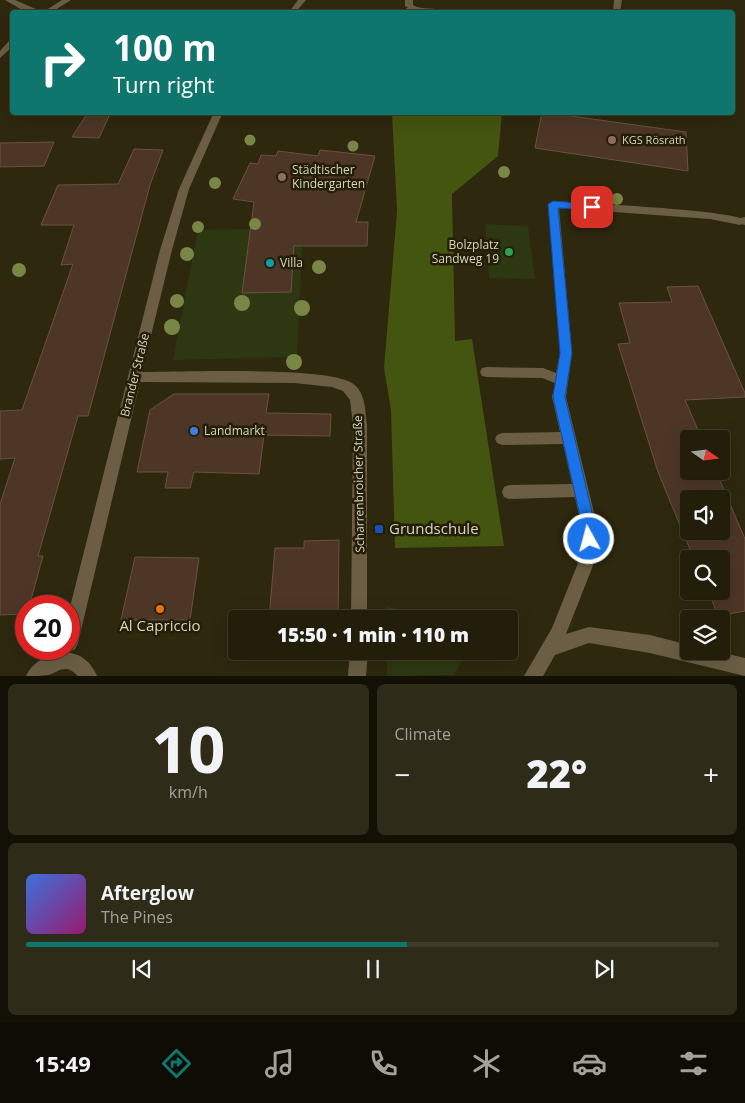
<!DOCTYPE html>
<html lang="en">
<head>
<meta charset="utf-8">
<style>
	body { margin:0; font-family:"Open Sans",sans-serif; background:#2e2b18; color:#f1f3f6; height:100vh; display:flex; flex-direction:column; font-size:19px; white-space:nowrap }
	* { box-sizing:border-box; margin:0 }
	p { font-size:16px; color:#a2a29c }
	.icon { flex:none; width:28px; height:28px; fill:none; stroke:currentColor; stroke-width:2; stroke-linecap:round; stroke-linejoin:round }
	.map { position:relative; height:676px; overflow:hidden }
	.panel { display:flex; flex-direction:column; gap:8px; padding:8px; background:#131006; flex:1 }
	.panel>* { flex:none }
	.guide { position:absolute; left:10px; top:10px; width:725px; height:105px; border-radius:5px; box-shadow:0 5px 20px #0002,0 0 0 1px #3f3c2b; background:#0f766e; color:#fff; overflow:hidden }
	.needle { width:32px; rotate:104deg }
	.controls { position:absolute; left:680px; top:430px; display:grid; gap:10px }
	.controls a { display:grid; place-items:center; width:50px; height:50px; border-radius:5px; background:#221e0a; box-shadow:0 5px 20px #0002,0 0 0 1px #3f3c2b; font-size:25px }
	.speed { position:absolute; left:15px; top:595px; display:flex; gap:10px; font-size:25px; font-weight:700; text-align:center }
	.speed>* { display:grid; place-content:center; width:65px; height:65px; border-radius:50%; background:#221e0a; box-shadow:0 5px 20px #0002,0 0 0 1px #3f3c2b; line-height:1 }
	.speed .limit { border:8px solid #d22; background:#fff; color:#111 }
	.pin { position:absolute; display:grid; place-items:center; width:42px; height:42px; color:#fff; margin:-21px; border-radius:10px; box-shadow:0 2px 8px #0006 }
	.me { position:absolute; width:55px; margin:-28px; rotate:353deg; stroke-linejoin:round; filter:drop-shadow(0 0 4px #0008) }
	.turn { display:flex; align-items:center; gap:18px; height:105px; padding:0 20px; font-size:22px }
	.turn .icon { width:65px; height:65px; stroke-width:2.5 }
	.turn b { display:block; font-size:35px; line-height:42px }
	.big { font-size:38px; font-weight:800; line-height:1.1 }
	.panel .tile { flex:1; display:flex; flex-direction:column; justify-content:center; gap:8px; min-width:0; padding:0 18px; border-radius:8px; background:#2e2b18 }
	.panel .dial { align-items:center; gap:0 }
	.dial b { font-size:65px; line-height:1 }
	.song { display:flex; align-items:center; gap:15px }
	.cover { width:60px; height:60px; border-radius:8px; background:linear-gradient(135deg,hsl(220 70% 55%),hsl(320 70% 35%)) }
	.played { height:5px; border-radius:2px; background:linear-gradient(90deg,#0f766e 55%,#3f3c2b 55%) }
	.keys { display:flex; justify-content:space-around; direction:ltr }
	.heat { display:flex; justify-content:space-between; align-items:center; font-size:28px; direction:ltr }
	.panel .tiles { flex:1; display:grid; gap:8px; grid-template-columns:1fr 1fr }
	.tile:last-child { grid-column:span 2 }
	.trip { position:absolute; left:228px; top:610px; width:290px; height:50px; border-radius:5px; background:#221e0a; box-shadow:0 5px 20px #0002,0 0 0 1px #3f3c2b; font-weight:800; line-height:50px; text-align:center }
	.menu { display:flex; height:80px; justify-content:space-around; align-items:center; background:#0e0c04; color:#a2a29c }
	.menu .icon { width:35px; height:35px }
	.menu .active { color:#0f766e }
	.menu b { font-size:22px; color:#f1f3f6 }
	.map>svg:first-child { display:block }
	.green { fill:#2d3812 }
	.forest { fill:#43550f }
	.building { fill:#4d3626; stroke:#6a5242; fill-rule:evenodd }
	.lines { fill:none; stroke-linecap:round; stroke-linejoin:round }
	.lane { fill:#6b5e44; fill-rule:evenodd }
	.street { fill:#6b5e44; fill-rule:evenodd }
	.tree { fill:#788646 }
	.route { fill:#1a73e8; stroke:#114b97 }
	.education-dot { fill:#8d6e63; stroke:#231e05; stroke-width:2 }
	.leisure-dot { fill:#2e9e5b; stroke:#231e05; stroke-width:2 }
	.culture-dot { fill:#0f9aa8; stroke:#231e05; stroke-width:2 }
	.shop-dot { fill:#3f7fe0; stroke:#231e05; stroke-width:2 }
	.transit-dot { fill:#1a4fb4; stroke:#231e05; stroke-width:2 }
	.food-dot { fill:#e8710a; stroke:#231e05; stroke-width:2 }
	.labels { text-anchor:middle; stroke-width:5; stroke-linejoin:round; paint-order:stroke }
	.far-poi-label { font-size:11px; fill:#d8d5c6; stroke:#231e05; text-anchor:start }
	.poi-label { font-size:12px; fill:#d8d5c6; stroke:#231e05; text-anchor:start }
	.street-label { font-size:12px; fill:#d8d5c6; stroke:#231e05 }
	.near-poi-label { font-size:15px; fill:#d8d5c6; stroke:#231e05; text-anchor:start }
</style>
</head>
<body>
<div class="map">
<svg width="745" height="676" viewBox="0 0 745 676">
	<rect width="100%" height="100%" fill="#2d280e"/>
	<g class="green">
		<path d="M485,224L528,226L535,279L489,278Z"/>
		<path d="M303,228L297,357L173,360L198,230Z"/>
		<path d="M386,606L439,619H387Z"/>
		<path d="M387,651H467L454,675L387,676Z"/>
	</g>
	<path class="forest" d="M392,113H502L498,156L452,194L455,341L472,339L504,546L395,548L391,410L384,368L397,211Z"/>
	<g class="building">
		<path d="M542,112L686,132L688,171L535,148Z"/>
		<path d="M87,114H110L99,138L72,137Z"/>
		<path d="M54,142L44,166L0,167V143Z"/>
		<path d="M134,149L163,150L150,185L88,416H78L38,556H43L30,603H25L22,614L0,615V504L15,458L0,459V411L22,410L73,264L61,265L74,225H41L58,185L118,184Z"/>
		<path d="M320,150L375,156L356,222H368L367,246H294L291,292L242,293L254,202L233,199L250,163L258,164L261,155L276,156L278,151L318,156Z"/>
		<path d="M698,286L745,393V397L685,400L702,439H689V471H716L745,539V611L718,616L708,591H721V559H694L658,472L618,344L630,343L619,303L672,302L667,287ZM689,499H721V531H689Z"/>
		<path d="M174,394H269L266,413L331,414L330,436L264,435L259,474L194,472L190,488H165L168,472H137L150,410Z"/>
		<path d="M339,540L338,619H269L275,548H304V541Z"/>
		<path d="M135,557L199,558L190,620H121Z"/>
	</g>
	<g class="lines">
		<g class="lane">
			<path d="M412,6H415V10L408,12H398Z"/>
			<path d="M553,201C581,203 732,210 745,220L744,223L740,225L710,219L559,208L572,353L566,397L597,525L598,553L566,634L589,627L650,635L689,645V651H716L745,658V676L650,653L589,643L555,655L543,676H524L552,628L582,553L581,525L575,497L509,499L504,497L502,492L504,487L509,485L572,484L563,444L502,445L497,443L495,439L497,435L502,433L560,432L552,397L555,383L542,378L487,377L482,376L480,372L482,368L487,367L543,368L556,373L560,353L548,204Z"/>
		</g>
		<g class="street">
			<path d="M5,0H15L43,12L24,11Z"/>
			<path d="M62,0H71L52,12H43Z"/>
			<path d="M298,0H306L296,12H289Z"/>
			<path d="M405,0H413V5C422,11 436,6 445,12H415L405,6Z"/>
			<path d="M614,0H622L620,12H613Z"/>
			<path d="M9,41H12V47L0,58V51Z"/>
			<path d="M214,112H223L189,189L172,250L142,372C181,372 326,366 352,383C366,392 365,411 367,425V619H351L353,425L350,400L343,391L332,387L294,383L140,382L78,643L75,649L69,652L63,649H69V611L160,250L179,189Z"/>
			<path d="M745,217V225L736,223L735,221L736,219Z"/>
			<path d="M350,651H368L366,676H348Z"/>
			<path d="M63,652C80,653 90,660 97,676H78C65,663 60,671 48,675C42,676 33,676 26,676C33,661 48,655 63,652Z"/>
		</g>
	</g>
	<g class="tree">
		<circle cx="250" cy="140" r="5.5"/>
		<circle cx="353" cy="146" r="5.5"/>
		<circle cx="504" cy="172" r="6"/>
		<circle cx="215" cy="183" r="6"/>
		<circle cx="617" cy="199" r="6"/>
		<circle cx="255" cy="224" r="6"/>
		<circle cx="198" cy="227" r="6"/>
		<circle cx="187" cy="254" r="7"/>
		<circle cx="319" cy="267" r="7"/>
		<circle cx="19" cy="270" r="7"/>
		<circle cx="177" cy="301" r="7"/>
		<circle cx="242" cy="303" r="8"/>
		<circle cx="302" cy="308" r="8"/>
		<circle cx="172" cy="327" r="8"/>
		<circle cx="294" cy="362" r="8"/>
	</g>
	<path class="route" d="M553,201L592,204L597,207L592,210L558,208L572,353L565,397L595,525L596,539L594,544L589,546L584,544L582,525L553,397L560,353L548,204Z"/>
	<g class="education-dot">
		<circle cx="612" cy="140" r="5"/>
		<circle cx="282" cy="177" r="5"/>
	</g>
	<circle class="leisure-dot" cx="509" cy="252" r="5"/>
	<circle class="culture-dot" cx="270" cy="263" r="5"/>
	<circle class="shop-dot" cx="194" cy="431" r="5"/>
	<rect class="transit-dot" x="374" y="524" width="10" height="10" rx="2.5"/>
	<circle class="food-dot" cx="160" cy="609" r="5"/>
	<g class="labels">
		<g class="far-poi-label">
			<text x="622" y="144">KGS Rösrath</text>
		</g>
		<g class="poi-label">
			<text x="292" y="174">Städtischer<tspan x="292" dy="14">Kindergarten</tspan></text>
			<text x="499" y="249" text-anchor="end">Bolzplatz<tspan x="499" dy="14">Sandweg 19</tspan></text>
			<text x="280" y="267">Villa</text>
			<text x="204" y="435">Landmarkt</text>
		</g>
		<g class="street-label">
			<text transform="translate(135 375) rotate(-76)" y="4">Brander Straße</text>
			<text transform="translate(359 484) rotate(-91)" y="4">Scharrenbroicher Straße</text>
		</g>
		<g class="near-poi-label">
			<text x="389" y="534">Grundschule</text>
			<text x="160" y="631" text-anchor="middle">Al Capriccio</text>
		</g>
	</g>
</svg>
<div class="controls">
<a><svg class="needle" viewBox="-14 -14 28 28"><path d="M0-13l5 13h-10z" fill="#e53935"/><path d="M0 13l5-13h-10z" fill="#a2a29c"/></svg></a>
<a><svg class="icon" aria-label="sound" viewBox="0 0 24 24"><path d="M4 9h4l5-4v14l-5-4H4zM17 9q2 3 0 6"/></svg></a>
<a><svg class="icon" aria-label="search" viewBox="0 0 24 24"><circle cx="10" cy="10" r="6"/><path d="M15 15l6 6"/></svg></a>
<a><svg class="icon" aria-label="layers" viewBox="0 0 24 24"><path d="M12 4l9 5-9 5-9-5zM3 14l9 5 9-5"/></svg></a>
</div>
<div class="speed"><div class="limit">20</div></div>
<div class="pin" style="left:592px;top:207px;background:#d93025"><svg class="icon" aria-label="arrive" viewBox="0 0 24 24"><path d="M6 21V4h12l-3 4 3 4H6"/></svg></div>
<svg class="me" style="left:589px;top:539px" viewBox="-20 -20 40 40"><circle r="17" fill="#1a73e8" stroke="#fff" stroke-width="3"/><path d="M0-11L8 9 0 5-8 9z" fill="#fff"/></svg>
<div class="trip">15:50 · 1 min · 110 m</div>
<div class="guide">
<div class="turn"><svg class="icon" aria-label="right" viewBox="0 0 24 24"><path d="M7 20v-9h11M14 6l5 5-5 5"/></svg><div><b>100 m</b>Turn right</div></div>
</div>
</div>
<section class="panel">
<div class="tiles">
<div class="tile dial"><b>10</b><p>km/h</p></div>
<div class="tile"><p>Climate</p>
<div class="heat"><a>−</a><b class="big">22°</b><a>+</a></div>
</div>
<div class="tile">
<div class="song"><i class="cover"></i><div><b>Afterglow</b><p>The Pines</p></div></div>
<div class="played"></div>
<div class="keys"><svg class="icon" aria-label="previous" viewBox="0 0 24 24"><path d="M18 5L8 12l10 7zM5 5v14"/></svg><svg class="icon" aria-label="pause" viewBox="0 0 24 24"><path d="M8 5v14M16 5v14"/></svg><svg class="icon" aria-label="next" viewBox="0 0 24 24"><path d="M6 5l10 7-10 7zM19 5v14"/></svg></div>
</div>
</div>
</section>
<nav class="menu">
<b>15:49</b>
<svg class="icon active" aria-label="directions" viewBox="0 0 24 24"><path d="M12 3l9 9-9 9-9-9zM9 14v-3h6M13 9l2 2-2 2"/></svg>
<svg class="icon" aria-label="music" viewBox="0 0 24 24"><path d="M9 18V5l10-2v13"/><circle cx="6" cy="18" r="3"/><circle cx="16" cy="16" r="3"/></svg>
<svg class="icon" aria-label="phone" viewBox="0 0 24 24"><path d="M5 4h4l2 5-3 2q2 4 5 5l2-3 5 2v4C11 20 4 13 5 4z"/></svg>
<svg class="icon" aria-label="climate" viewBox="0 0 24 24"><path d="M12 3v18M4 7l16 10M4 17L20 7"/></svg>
<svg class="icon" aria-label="car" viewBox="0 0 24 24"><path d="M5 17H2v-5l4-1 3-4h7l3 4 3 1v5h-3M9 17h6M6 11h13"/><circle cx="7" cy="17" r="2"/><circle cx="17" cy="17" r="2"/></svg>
<svg class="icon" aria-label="filters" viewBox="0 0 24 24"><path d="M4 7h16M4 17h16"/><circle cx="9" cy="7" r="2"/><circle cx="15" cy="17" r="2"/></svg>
</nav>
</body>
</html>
